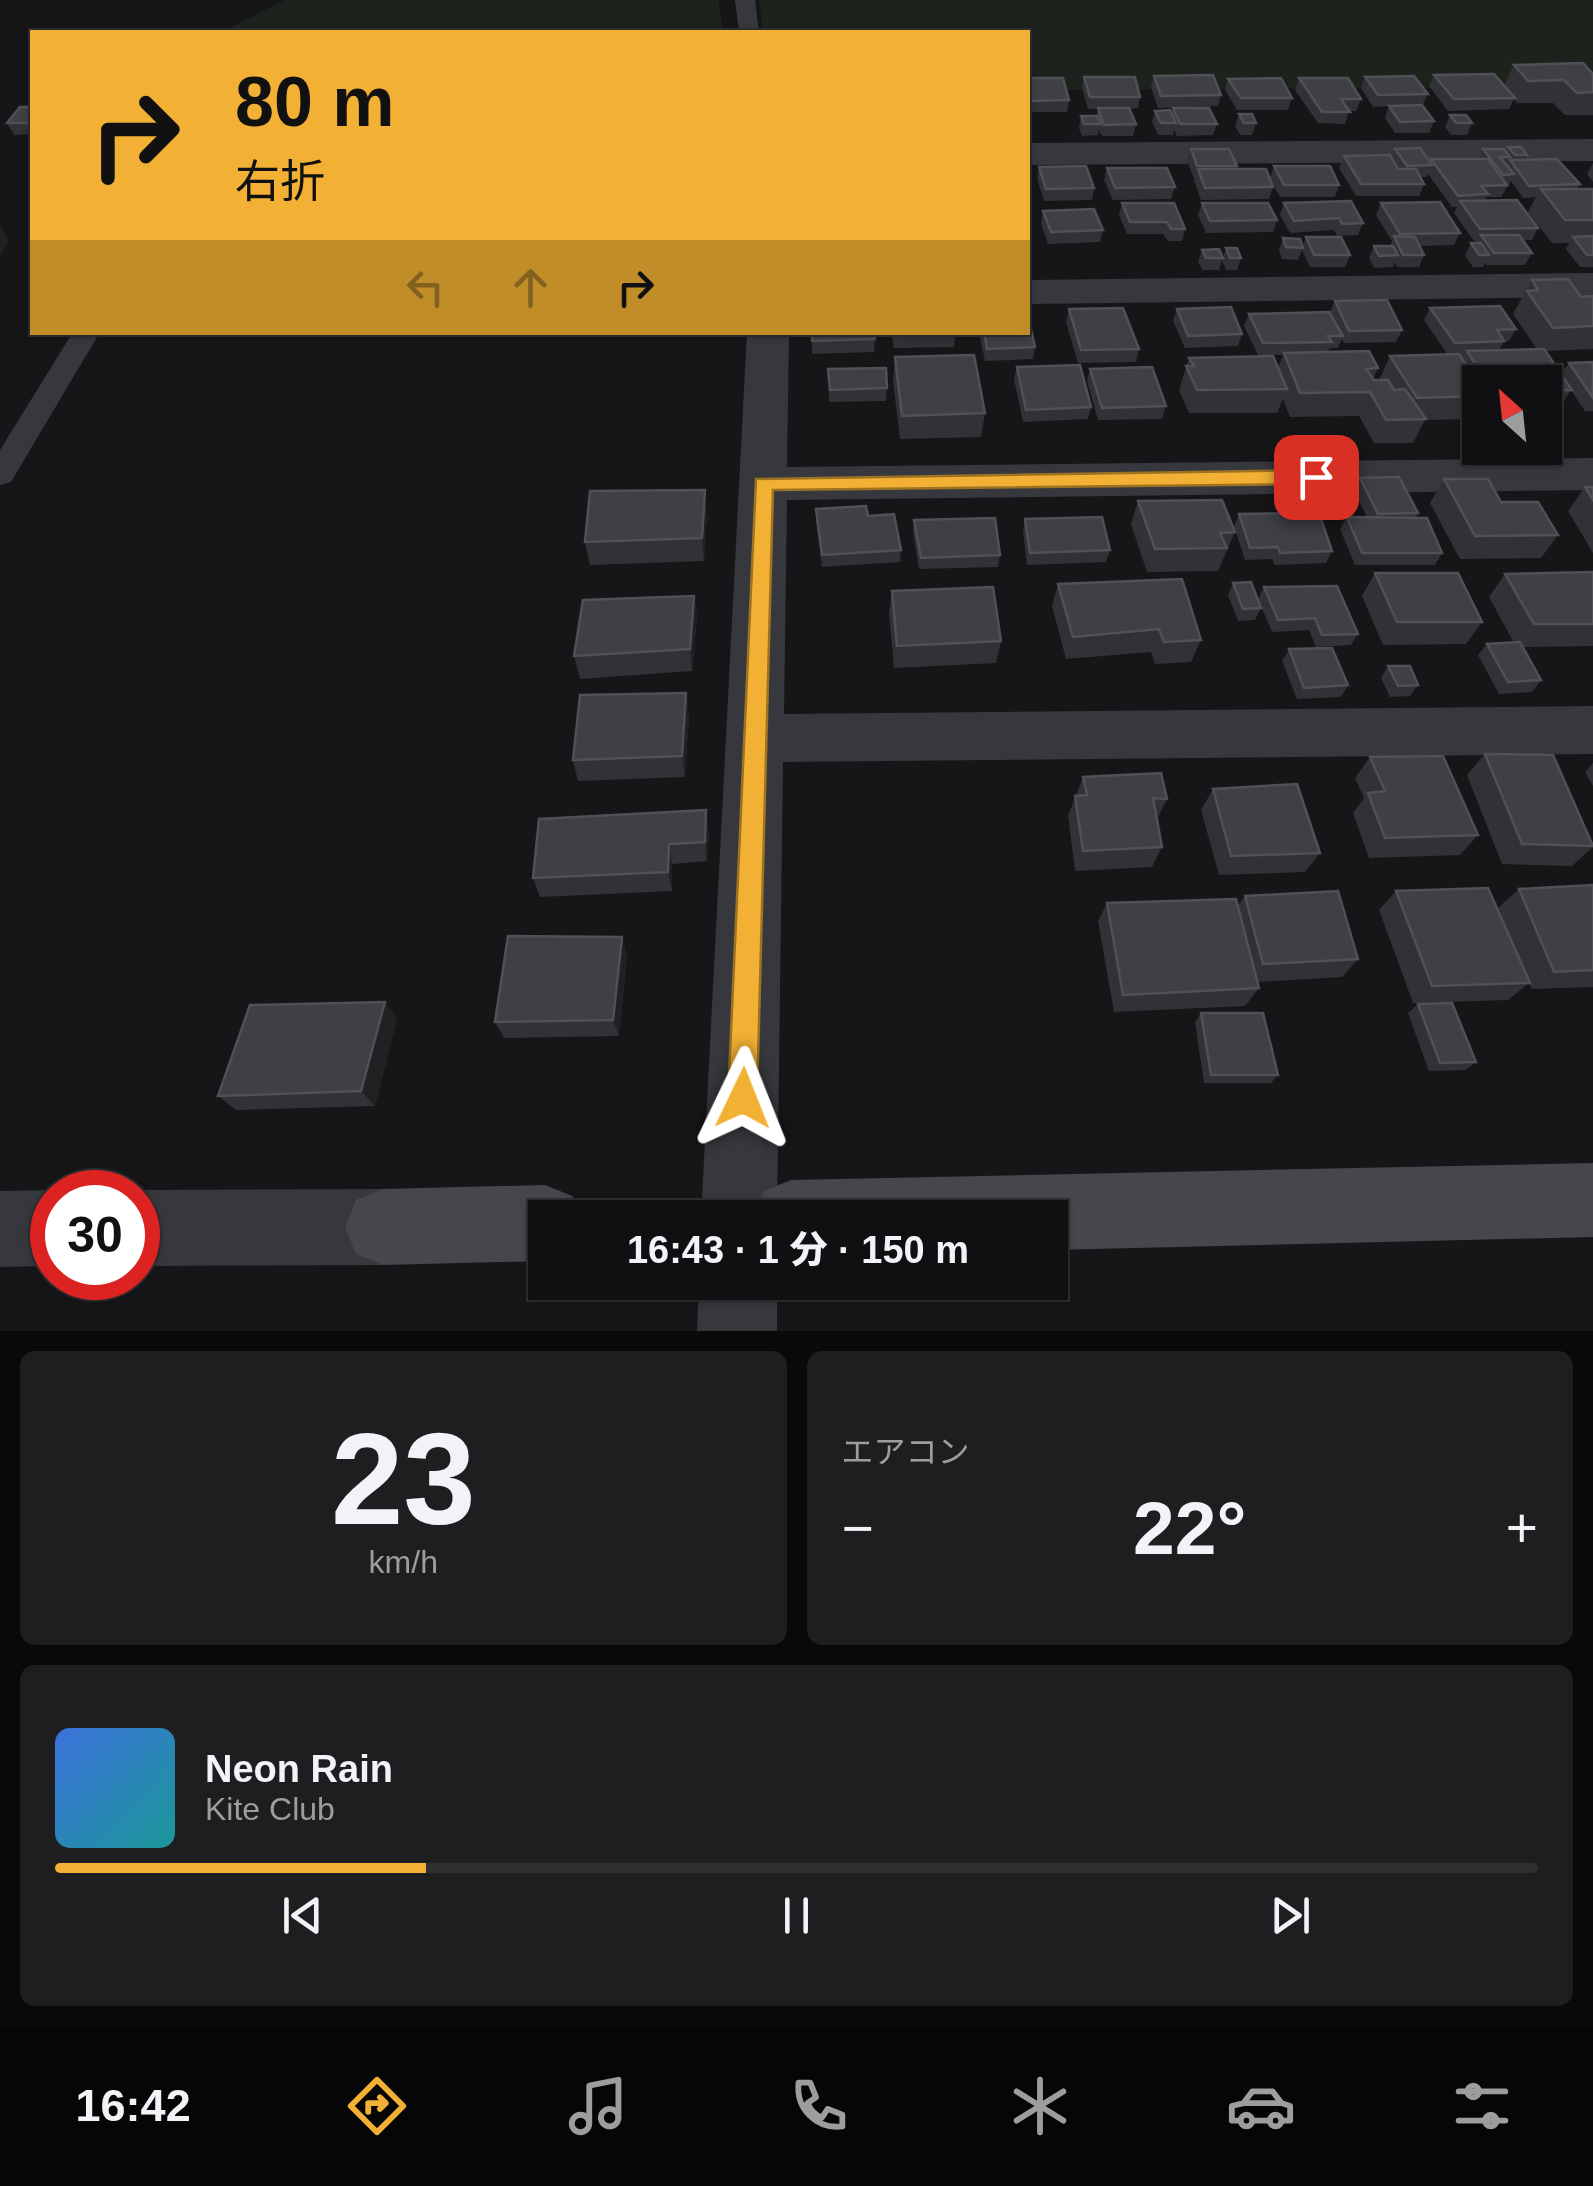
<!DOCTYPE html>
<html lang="ja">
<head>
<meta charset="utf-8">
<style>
	body { margin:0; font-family:Helvetica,"Noto Sans JP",sans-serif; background:#1e1e20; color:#f1f3f6; height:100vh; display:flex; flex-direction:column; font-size:38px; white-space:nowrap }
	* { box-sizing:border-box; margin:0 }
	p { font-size:32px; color:#9c9d9f }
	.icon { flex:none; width:55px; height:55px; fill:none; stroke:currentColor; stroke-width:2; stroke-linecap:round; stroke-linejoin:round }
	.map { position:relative; height:1331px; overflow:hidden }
	.side { display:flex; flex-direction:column; gap:20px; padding:20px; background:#09090a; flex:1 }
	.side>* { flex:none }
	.hud { position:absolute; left:30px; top:30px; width:1000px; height:305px; border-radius:0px; box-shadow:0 2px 8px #0004,0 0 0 2px #303032; background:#f2b134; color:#111; overflow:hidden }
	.needle { width:65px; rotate:333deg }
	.tools { position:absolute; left:1462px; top:365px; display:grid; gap:20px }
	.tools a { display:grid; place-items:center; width:100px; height:100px; border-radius:0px; background:#101012; box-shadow:0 2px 8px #0004,0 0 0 2px #303032; font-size:50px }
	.speed { position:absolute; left:30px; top:1170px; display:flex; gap:20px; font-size:50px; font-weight:700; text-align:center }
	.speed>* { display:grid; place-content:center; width:130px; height:130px; border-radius:50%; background:#101012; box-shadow:0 2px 8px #0004,0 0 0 2px #303032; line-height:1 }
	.speed .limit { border:15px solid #d22; background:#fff; color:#111 }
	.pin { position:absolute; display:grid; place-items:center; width:85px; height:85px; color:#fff; margin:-42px; border-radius:20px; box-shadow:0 5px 15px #0006 }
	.me { position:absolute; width:110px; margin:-55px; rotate:2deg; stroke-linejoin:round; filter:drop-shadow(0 0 8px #0008) }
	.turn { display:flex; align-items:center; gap:35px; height:210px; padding:0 40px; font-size:45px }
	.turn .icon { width:130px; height:130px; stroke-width:2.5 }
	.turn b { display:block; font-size:70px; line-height:85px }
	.lanes { display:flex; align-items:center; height:95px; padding:0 40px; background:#0003; justify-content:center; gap:50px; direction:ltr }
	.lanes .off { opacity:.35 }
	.big { font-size:75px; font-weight:800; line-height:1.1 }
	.side .widget { flex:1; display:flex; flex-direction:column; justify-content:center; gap:15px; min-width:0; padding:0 35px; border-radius:15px; background:#1e1e20 }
	.side .dial { align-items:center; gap:0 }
	.dial b { font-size:130px; line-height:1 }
	.song { display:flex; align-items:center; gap:30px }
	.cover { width:120px; height:120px; border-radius:15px; background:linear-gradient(135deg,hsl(220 70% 55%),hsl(180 70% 35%)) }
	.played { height:10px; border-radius:5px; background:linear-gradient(90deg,#f2b134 25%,#303032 25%) }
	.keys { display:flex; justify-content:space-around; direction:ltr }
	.heat { display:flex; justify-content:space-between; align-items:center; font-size:55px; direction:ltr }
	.side .tiles { flex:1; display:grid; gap:20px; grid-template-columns:1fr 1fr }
	.widget:last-child { grid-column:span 2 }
	.trip { position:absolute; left:528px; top:1200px; width:540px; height:100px; border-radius:0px; background:#101012; box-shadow:0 2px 8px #0004,0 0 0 2px #303032; font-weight:800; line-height:100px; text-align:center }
	.tabs { display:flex; height:160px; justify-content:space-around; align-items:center; background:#060607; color:#9c9d9f }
	.tabs .icon { width:70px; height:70px }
	.tabs .selected { color:#f2b134 }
	.tabs b { font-size:45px; color:#f1f3f6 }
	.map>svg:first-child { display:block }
	.green { fill:#1c231d }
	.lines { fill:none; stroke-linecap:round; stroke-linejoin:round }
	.lane { fill:#37383d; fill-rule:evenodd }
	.street { fill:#37383d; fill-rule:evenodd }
	.secondary { fill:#45474d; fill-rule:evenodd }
	.wall { fill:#323236 }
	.shaded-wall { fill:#212124 }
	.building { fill:#3f3f44; stroke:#4f5156; stroke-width:2.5 }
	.route { fill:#f2b134; stroke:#9d7322; stroke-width:2.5 }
</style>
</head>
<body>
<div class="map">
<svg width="1593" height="1331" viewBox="0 0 1593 1331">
	<rect width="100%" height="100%" fill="#161618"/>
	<g class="green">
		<path d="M285,0H718L723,32H221Z"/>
		<path d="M759,0H1593V87L1028,90V32H763Z"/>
	</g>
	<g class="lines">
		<g class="lane">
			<path d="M735,0H755L759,32H739Z"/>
			<path d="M73,332H100L11,482L0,485V450Z"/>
		</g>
		<g class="street">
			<path d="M1593,139V161L1028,165V143Z"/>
			<path d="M1593,273V297L1028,304V280Z"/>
			<path d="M747,332H789L787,467L1593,458V490L787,500L784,714L1593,706V754L783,762L777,1218H701Z"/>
			<path d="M383,1189L410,1200L421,1227L410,1254L383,1265L138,1266V1192H132L138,1190Z"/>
			<path d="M52,1190L58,1192H52V1266L0,1267V1191Z"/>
			<path d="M699,1282H777V1331H697Z"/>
		</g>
		<g class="secondary">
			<path d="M1593,1163V1237L1050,1250V1218H753L764,1191L791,1180Z"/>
			<path d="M545,1185L572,1196L581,1218H545V1261L383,1265L356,1254L345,1227L356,1200L383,1189Z"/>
		</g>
	</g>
	<g class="wall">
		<path d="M1514,65L1593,74V115H1565L1553,103H1517L1514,99L1509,109L1448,111L1429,86L1434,75L1504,85Z"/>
		<path d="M1154,76L1221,95L1218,106L1158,108L1151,87Z"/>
		<path d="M1084,77L1140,97L1138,108L1130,109L1136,124L1133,136H1102L1099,130L1098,135L1082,136L1079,128L1081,116H1096L1098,109H1088L1082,88Z"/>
		<path d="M1365,77L1428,94L1422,106L1434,121L1429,133H1395L1385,118L1389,106L1373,107L1361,88Z"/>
		<path d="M1028,78L1069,100L1067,112H1028Z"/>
		<path d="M1299,78L1361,99L1356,111H1349L1345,124L1318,123L1295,90Z"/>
		<path d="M1228,79L1292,98L1288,110H1237L1225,90Z"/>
		<path d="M32,107V134L14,135L7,123Z"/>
		<path d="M1173,108L1217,124L1213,135L1177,136L1174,130L1173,135H1158L1152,122L1155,111L1171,114Z"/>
		<path d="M1239,114L1256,123L1252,135H1240L1235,126Z"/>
		<path d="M1450,115L1472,123L1467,135H1451L1445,127Z"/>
		<path d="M1508,147L1527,155L1525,160L1580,184L1577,189H1593V267H1580L1566,249L1569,243H1552L1528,212L1536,197L1523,198L1511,181L1501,197H1486L1485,201L1538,228L1532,240H1523L1532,253L1525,265H1487L1485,263L1483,267H1473L1465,256L1471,243H1476L1478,241H1474L1454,213L1457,207H1452L1428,174L1426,177H1421L1424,184L1419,196H1356L1339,168L1344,156L1391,157L1395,149L1430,162L1431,159H1479L1483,149L1506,151Z"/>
		<path d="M1191,149L1237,166L1236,169L1273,187L1269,199L1201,200L1194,181L1195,178H1194L1187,161Z"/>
		<path d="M1593,163V182L1587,174Z"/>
		<path d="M1274,166L1339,185L1335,197H1280L1270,178Z"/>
		<path d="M1039,167L1094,188L1092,200L1044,201L1037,179Z"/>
		<path d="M1107,168L1175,187L1171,199L1113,200L1104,180Z"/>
		<path d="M1122,203L1185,229L1182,241H1168L1163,234H1127L1119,215Z"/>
		<path d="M1202,203L1277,220L1273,232L1206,233L1198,215Z"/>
		<path d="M1284,203L1363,223L1358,235L1337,236L1334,230L1290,233L1280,215Z"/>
		<path d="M1381,203L1460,233L1454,245L1420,246L1424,255L1419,267H1397L1395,262L1393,267L1374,268L1369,258L1374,246H1390L1392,241L1376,215Z"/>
		<path d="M1043,211L1103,230L1100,242L1048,244L1041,223Z"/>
		<path d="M1306,237L1350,255L1345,267H1310L1302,250L1298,260L1282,259L1279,250L1283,238L1302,247Z"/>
		<path d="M1226,248L1241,258L1237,270H1226L1222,260L1219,270H1203L1198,262L1202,250L1223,257Z"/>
		<path d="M1532,280L1581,297L1593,296V349L1546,351L1561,374L1569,363L1593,362V411H1585L1571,390L1556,413L1545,414V382H1480V409H1478L1472,419L1425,420L1413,443H1374L1359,416L1290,417L1283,399L1277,413H1189L1179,390L1189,358L1278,368L1283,355H1258L1244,326L1249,314L1330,312L1335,301L1402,330L1396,342L1344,343L1342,339L1338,348H1330L1328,352L1378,368L1373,379L1374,380H1379L1390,356L1448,355L1424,320L1430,308L1516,329L1509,341H1504L1499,350L1537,349L1513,314Z"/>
		<path d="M1069,309L1139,349L1136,362L1078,363L1066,322Z"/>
		<path d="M1177,309L1242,334L1238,346L1185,348L1173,321Z"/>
		<path d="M812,332L875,339L874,352L812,354Z"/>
		<path d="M891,332H955L954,347L894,348Z"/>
		<path d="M979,332H1028L1035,347L1033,359L985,361Z"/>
		<path d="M895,357L985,413L981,437L900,439L893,381Z"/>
		<path d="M1017,367L1091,407L1088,419L1023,422L1014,379Z"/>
		<path d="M828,369L887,388L886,401L829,402Z"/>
		<path d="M1090,369L1166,406L1162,419L1098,420L1087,381Z"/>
		<path d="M1360,478L1418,513L1415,518L1442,553L1435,565H1355L1340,529L1347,517H1367L1353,490Z"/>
		<path d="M1444,479L1501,502L1558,535L1541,558L1460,559L1430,503Z"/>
		<path d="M1585,487H1593V553L1568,511Z"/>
		<path d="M1138,501L1235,532L1218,571L1147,572L1131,524Z"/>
		<path d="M816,509L868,516L901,550L900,562L822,567L816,521Z"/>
		<path d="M707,513L704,561L590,565L585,542Z"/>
		<path d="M1239,514L1332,551L1326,563L1275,565L1272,559L1245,560L1234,526Z"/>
		<path d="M1025,519L1110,550L1106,562L1027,565L1023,531Z"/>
		<path d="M914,520L1000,555L998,567L919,569L913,532Z"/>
		<path d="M1593,572V646L1523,647L1541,680L1532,692L1499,694L1478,655L1487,644L1514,643L1489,597L1505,574Z"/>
		<path d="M1375,573L1482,622L1466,644L1383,645L1362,596Z"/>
		<path d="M1233,583L1261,608L1255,620L1238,621L1228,595Z"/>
		<path d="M1058,584L1201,640L1191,662L1155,664L1151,652L1066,659L1052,606Z"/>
		<path d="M1264,587L1358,634L1351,645L1316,647L1309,630L1272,632L1258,599Z"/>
		<path d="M892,591L1001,641L996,663L894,668L889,613Z"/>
		<path d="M694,596L697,618L692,671L580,679L574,656Z"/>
		<path d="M1289,650L1348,685L1341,697L1297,699L1282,661Z"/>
		<path d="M1388,666L1418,685L1410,696L1390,697L1381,678Z"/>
		<path d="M686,693L689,715L685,777L578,781L573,760Z"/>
		<path d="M1485,754L1593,847L1572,866L1502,864L1467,775Z"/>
		<path d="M1370,757L1478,835L1460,855L1369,858L1353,813L1364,798L1355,778Z"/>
		<path d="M1593,763V786L1585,772Z"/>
		<path d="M1083,777L1167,799L1157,819L1162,847L1152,867L1075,871L1068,816Z"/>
		<path d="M1213,789L1320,853L1305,872L1219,875L1201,810Z"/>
		<path d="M709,830L707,861L672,864V891L540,897L533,878Z"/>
		<path d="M1593,885V987L1532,989L1529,983L1508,1000L1413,1003L1379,910L1396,891L1516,950L1498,908L1519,889Z"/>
		<path d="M1245,896L1358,959L1342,977L1257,982L1259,988L1245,1006L1114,1012L1098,921L1107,903L1238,906Z"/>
		<path d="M622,937L627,955L619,1036L504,1038L495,1022Z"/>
		<path d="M1418,1004L1476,1062L1465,1070L1429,1071L1408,1013Z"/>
		<path d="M1201,1013L1278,1075L1271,1083H1204L1195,1022Z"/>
		<path d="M397,1019L375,1106L236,1110L218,1096Z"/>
	</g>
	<g class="shaded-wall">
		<path d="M0,225L9,241L0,256Z"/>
		<path d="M705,490L707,513L704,561L702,538Z"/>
		<path d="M694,596L697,618L692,671L690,649Z"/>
		<path d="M686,693L689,715L685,777L682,756Z"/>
		<path d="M706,810L709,830L707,861L705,842Z"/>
		<path d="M669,844L672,864V891L668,872Z"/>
		<path d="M622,937L627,955L619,1036L613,1020Z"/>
		<path d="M385,1002L397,1019L375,1106L361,1091Z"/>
	</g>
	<g class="building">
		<path d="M1583,63L1593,74V92L1577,93L1564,80L1528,81L1514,65Z"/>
		<path d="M1494,74L1515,98L1454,99L1434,75Z"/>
		<path d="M1213,75L1221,95L1161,96L1154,76Z"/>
		<path d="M1414,76L1428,94L1378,95L1365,77Z"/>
		<path d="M1084,77H1135L1140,97H1090Z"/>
		<path d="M1028,78H1063L1069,100L1029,101L1028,95Z"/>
		<path d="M1281,78L1292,98H1241L1228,79Z"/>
		<path d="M1299,78H1348L1361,99H1341L1350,112H1322Z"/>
		<path d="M1422,105L1434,121L1400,122L1389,106Z"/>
		<path d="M20,107H32V123H7Z"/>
		<path d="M1098,108H1129L1136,124L1104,125Z"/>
		<path d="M1173,108H1209L1217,124H1180Z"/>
		<path d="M1170,110L1176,123H1161L1155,111Z"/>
		<path d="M1239,114H1252L1256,123H1244Z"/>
		<path d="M1450,115H1466L1472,123H1456Z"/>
		<path d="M1081,116H1098L1101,124H1084Z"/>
		<path d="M1508,147H1521L1527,155H1515Z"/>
		<path d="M1420,148L1432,165L1407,166L1395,149Z"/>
		<path d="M1191,149H1229L1237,166H1197Z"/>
		<path d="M1483,149H1504L1510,157H1500L1514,174L1503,175Z"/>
		<path d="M1390,155L1398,169H1416L1424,184H1361L1344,156Z"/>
		<path d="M1431,159H1488L1507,185L1481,186L1488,194L1458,196Z"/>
		<path d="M1557,159L1580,184L1529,186L1510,160Z"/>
		<path d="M1086,166L1094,188L1046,189L1039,167Z"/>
		<path d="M1274,166H1330L1339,185H1284Z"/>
		<path d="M1107,168H1167L1175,187L1115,188Z"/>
		<path d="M1198,169H1266L1273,187L1205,188Z"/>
		<path d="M1541,189H1593V220H1565Z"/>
		<path d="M1517,200L1538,228L1480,229L1460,201Z"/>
		<path d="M1351,201L1363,223L1342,224L1339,218L1294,221L1284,203Z"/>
		<path d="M1440,202L1460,233L1400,234L1381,203Z"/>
		<path d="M1122,203H1174L1185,229H1171L1167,222H1130Z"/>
		<path d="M1202,203H1268L1277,220L1210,221Z"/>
		<path d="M1094,209L1103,230L1051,232L1043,211Z"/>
		<path d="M1481,235H1519L1532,253H1494Z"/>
		<path d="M1394,236L1415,237L1424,255H1403Z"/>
		<path d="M1593,236V255H1587L1573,237Z"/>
		<path d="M1306,237H1341L1350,255H1314Z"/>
		<path d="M1283,238L1300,239L1303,248L1286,247Z"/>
		<path d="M1471,243H1481L1489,255H1479Z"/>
		<path d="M1374,246H1393L1398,255L1379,256Z"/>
		<path d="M1226,248H1237L1241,258H1230Z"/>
		<path d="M1219,249L1223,258H1206L1202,250Z"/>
		<path d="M1568,279L1581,297L1593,296V326L1553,328L1527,291L1538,290L1532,280Z"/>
		<path d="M1387,300L1402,330L1349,331L1335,301Z"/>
		<path d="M1500,306L1516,329L1497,330L1504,341L1455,343L1430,308Z"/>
		<path d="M1231,307L1242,334L1188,336L1177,309Z"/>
		<path d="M1123,308L1139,349L1081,350L1069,309Z"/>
		<path d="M1329,312L1343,336H1328L1332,342L1263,343L1249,314Z"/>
		<path d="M1028,316L1035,347L987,349L984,332H1028Z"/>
		<path d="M812,332H874L875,339L812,341Z"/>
		<path d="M894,332H955V335L895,336Z"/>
		<path d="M1544,349L1572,390L1545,391V382H1487L1467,351Z"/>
		<path d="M1369,351L1378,368L1366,369L1374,380H1388L1394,390L1405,389L1426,419L1386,420L1370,392L1300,393L1284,353Z"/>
		<path d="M1459,354L1480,386V396L1417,398L1390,356Z"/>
		<path d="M974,355L985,413L902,416L895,357Z"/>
		<path d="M1273,356L1287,389L1197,390L1186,366H1194L1189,358Z"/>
		<path d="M1593,362V398L1569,363Z"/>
		<path d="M1080,365L1091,407L1026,410L1017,367Z"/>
		<path d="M1152,367L1166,406L1102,408L1090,369Z"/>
		<path d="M886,368L887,388L830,390L828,369Z"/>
		<path d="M1399,477L1418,513L1378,514L1360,478Z"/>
		<path d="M1444,479H1488L1501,502H1538L1558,535L1475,536Z"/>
		<path d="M1585,487H1593V500Z"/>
		<path d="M705,490L702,538L585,542L590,491Z"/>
		<path d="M1222,500L1235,532L1220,533L1227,548L1155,549L1138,501Z"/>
		<path d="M866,506L868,516L894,514L901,550L822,555L816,509Z"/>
		<path d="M1319,513L1332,551L1280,553L1278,547L1250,548L1239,514Z"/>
		<path d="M1102,517L1110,550L1030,553L1025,519Z"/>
		<path d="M1347,517L1427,518L1442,553H1362Z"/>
		<path d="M995,518L1000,555L921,558L914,520Z"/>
		<path d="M1593,572V624H1534L1505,574Z"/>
		<path d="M1375,573H1458L1482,622H1397Z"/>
		<path d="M1182,579L1201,640L1164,642L1159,629L1073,637L1058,584Z"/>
		<path d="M1251,582L1261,608L1243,609L1233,583Z"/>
		<path d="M1337,586L1358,634L1322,635L1315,618L1278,620L1264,587Z"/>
		<path d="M993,587L1001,641L897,646L892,591Z"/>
		<path d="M694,596L690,649L574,656L583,600Z"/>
		<path d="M1520,642L1541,680L1508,682L1487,644Z"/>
		<path d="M1332,648L1348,685L1304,688L1289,649Z"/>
		<path d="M1388,666H1410L1418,685L1398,686Z"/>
		<path d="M686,693L682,756L573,760L580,695Z"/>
		<path d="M1485,754L1553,755L1593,846L1522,844Z"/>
		<path d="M1443,756L1478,835L1385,838L1368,793L1385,791L1370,757Z"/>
		<path d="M1161,773L1167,799L1153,798L1162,847L1083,851L1075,796L1087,795L1083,777Z"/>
		<path d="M1297,784L1320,853L1231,856L1213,789Z"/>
		<path d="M706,810L705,842L669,844L668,872L533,878L539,819Z"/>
		<path d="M1593,885V970L1554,972L1519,889Z"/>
		<path d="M1488,888L1530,983L1432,986L1396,891Z"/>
		<path d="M1338,891L1358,959L1263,964L1245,896Z"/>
		<path d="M1236,899L1259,988L1123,995L1107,903Z"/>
		<path d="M508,936L622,937L613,1020L495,1022Z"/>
		<path d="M385,1002L361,1091L218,1096L250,1005Z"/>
		<path d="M1452,1003L1476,1062L1440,1063L1418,1004Z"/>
		<path d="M1201,1013H1263L1278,1075H1211Z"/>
	</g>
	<path class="route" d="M1316,470L1326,477L1316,484L773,490L757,1098L753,1108L743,1112L732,1108L728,1098L756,479Z"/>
</svg>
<div class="tools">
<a><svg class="needle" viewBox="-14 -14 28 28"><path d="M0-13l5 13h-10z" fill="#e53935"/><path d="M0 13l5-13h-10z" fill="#9c9d9f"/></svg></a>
</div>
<div class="speed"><div class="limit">30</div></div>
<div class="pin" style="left:1316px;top:477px;background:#d93025"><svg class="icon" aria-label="arrive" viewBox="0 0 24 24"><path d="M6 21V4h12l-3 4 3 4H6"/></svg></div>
<svg class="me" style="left:743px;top:1098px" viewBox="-20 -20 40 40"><path d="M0-17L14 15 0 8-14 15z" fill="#f2b134" stroke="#fff" stroke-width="4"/></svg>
<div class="trip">16:43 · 1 分 · 150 m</div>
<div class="hud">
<div class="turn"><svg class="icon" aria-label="right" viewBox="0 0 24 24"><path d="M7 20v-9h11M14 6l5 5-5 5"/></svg><div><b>80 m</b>右折</div></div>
<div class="lanes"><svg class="icon off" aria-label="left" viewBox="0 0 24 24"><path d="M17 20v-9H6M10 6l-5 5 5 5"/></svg><svg class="icon off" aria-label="ahead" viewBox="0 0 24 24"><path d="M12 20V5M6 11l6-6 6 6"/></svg><svg class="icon" aria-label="right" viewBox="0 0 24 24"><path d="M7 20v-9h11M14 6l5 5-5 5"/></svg></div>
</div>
</div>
<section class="side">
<div class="tiles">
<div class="widget dial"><b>23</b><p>km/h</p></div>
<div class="widget"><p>エアコン</p>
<div class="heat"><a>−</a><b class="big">22°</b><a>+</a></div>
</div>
<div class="widget">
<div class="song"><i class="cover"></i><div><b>Neon Rain</b><p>Kite Club</p></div></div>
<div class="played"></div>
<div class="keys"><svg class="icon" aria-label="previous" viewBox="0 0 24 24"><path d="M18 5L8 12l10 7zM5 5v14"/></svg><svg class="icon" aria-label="pause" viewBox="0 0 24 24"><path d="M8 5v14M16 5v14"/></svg><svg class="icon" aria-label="next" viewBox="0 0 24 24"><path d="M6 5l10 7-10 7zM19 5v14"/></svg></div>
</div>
</div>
</section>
<nav class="tabs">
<b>16:42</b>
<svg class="icon selected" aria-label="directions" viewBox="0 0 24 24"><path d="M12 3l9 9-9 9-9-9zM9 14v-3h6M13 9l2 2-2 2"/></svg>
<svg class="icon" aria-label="music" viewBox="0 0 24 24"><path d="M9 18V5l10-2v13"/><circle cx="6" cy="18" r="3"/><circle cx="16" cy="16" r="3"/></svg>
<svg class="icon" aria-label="phone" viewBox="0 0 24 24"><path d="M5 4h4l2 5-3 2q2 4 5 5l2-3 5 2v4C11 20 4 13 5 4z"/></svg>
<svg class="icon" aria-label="climate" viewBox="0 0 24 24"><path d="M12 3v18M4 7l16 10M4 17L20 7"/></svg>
<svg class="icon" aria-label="car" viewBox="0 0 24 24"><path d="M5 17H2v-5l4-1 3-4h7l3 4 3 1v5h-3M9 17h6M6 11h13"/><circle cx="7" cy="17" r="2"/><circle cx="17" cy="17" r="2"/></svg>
<svg class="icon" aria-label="filters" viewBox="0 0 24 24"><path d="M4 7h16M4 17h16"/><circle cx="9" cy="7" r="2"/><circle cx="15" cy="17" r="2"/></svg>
</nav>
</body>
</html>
